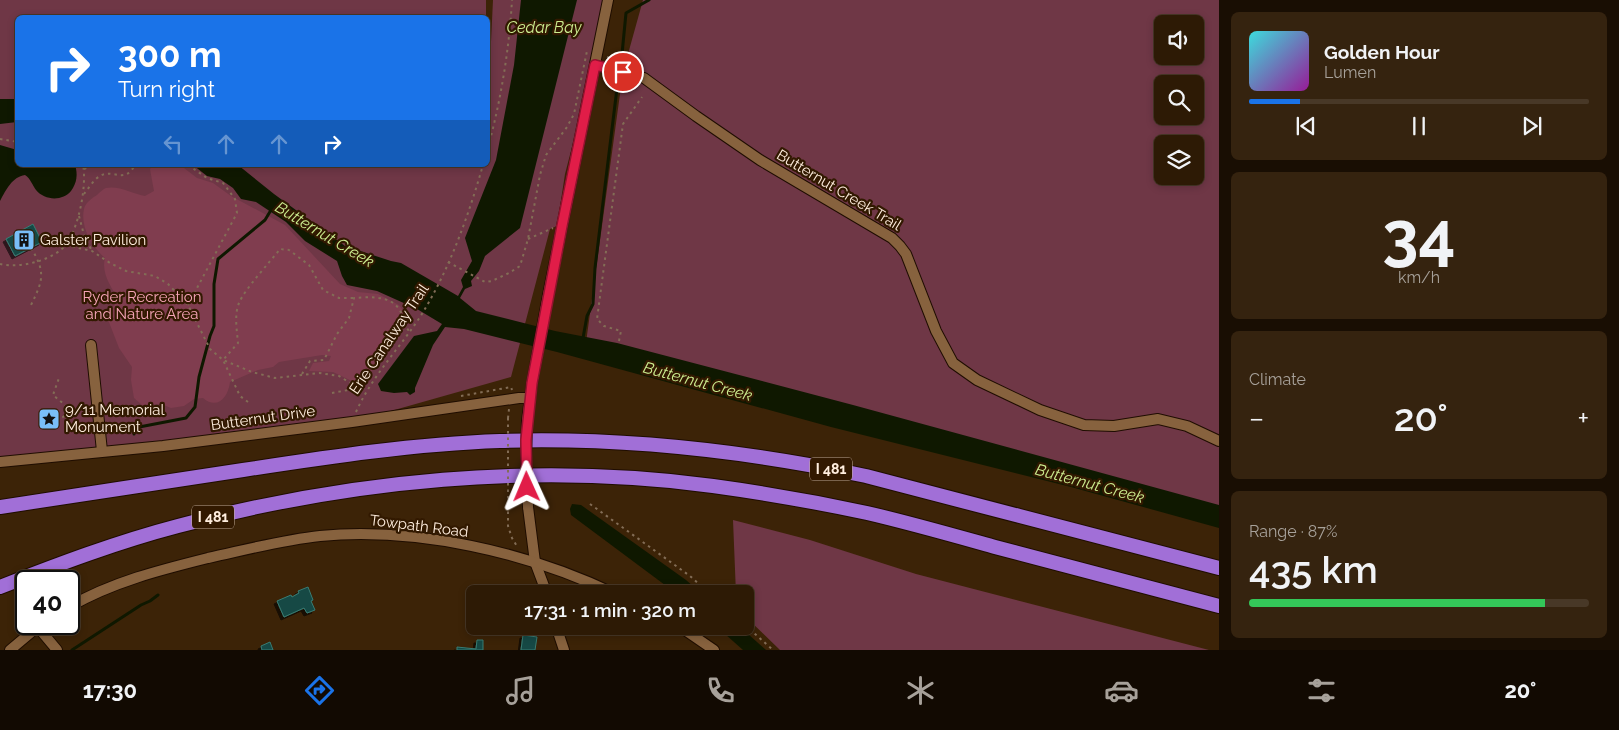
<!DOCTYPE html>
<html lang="en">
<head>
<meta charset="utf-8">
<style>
	body { margin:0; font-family:Raleway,sans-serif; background:#35230f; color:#f1f3f6; height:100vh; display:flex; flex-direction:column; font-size:19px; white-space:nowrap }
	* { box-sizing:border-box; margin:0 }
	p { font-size:16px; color:#a7a19a }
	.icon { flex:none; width:28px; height:28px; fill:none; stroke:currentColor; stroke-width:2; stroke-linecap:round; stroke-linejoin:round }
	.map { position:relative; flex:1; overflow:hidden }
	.panel { display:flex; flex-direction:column; gap:12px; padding:12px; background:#190e03; width:400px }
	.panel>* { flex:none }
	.top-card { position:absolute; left:15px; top:15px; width:475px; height:152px; border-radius:8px; box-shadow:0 2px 8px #0003,0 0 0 1px #483827; background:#1a73e8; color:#fff; overflow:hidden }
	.tools { position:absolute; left:1154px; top:15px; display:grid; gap:10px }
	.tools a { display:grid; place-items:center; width:50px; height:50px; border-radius:8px; background:#2d1a05; box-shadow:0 2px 8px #0003,0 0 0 1px #483827; font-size:25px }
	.speed { position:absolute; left:15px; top:570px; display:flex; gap:10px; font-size:25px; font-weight:700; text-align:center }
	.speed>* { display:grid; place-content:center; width:65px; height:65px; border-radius:50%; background:#2d1a05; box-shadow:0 2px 8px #0003,0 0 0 1px #483827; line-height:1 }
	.speed .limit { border:2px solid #111; border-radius:8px; background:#fff; color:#111 }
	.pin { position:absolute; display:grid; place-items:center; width:42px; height:42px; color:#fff; margin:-21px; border:2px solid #fff; border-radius:50%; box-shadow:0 1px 5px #0007 }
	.me { position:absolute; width:55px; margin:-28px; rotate:359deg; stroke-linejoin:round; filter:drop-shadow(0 0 4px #0008) }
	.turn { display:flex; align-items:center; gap:18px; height:105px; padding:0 20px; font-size:22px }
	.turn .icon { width:65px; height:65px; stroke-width:2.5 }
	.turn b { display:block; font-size:35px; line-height:42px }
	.lanes { display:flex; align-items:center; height:48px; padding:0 20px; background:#0003; justify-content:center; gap:25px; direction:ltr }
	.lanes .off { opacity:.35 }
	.big { font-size:38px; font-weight:600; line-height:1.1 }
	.panel .card { flex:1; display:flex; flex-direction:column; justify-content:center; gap:8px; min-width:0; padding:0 18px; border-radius:8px; background:#35230f }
	.panel .dial { align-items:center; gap:0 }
	.dial b { font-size:65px; line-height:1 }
	.song { display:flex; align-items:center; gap:15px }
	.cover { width:60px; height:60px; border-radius:8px; background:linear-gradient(135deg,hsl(180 70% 55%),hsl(300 70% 35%)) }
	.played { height:5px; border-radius:2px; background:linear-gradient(90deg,#1a73e8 15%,#483827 15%) }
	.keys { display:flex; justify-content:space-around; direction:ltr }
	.heat { display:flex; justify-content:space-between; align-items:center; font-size:28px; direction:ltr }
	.charge { height:8px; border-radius:4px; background:linear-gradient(90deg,#34c759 87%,#483827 0) }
	.trip { position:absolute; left:466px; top:585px; width:288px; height:50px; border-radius:8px; background:#2d1a05; box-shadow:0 2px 8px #0003,0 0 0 1px #483827; font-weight:600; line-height:50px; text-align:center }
	.tab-bar { display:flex; height:80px; justify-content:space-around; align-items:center; background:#120a02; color:#a7a19a }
	.tab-bar .icon { width:35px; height:35px }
	.tab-bar .on { color:#1a73e8 }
	.tab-bar b { font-size:22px; color:#f1f3f6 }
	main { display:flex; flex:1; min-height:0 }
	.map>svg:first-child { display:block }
	.green { fill:#6f3746; fill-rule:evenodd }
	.forest { fill:#803d4f }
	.water { fill:#0f1800 }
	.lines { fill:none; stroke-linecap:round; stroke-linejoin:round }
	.stream { stroke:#0f1800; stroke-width:3 }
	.building { fill:#134a44; stroke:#397c74; filter:url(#shadow) }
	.minor-casing { stroke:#1f0d00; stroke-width:12 }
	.highway-casing { stroke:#1f0d00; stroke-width:16 }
	.path { stroke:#836d56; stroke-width:2; stroke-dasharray:2.5 4; stroke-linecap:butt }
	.minor { stroke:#87623e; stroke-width:10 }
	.highway { stroke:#a16fd7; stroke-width:14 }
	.minor-bridge-casing { stroke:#1f0d00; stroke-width:12; stroke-linecap:butt }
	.path-bridge { stroke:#836d56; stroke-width:2; stroke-dasharray:2.5 4; stroke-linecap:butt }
	.minor-bridge { stroke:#87623e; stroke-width:10 }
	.route-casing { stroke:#92132f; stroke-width:12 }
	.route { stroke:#e11d48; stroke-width:9 }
	.labels { text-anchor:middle; stroke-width:4.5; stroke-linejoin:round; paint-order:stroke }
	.shield { fill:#321900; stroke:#c2ae9b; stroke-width:1 }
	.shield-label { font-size:14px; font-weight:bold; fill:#ffeede }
	.street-label { font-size:15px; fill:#ffeede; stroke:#321900 }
	.poi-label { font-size:15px; fill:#ffeede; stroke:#321900; text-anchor:start }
	.park-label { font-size:15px; fill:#f6a4b7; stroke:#321900 }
	.water-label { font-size:16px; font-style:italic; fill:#cdee90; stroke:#321900 }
</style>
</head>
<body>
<main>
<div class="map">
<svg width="1219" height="650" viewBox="0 0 1219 650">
	<defs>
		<filter id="shadow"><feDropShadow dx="-3" dy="3" stdDeviation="0" flood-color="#0009"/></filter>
	</defs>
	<rect width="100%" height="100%" fill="#3c2307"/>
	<g class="green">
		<path d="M0,0H486V18H18V165H488V57L489,83L493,0H610L565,174L557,226L550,229L511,377L352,422L0,462Z"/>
		<path d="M643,0H1219V517L585,350L623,72ZM1162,24H1195V56H1162ZM1162,84H1195V116H1162ZM1162,144H1195V176H1162Z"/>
		<path d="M733,520L810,540L916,574L1209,650H780L745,616V594H736Z"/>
	</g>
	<path class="forest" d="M153,165H174L184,168L197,178L213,183L231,196L285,225L340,284L358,292L378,294L399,305L409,318L364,382L358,384L333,372L309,371L313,363L329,361L331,356L322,355L279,362L273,367L258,370L230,382C228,398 217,410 203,398L194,399L184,406L171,408L161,404L142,405L134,398L131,380L132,367L119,348L107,317L109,311L119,300C111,287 101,273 105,258C92,247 80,227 84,209C85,203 92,198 97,195C99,193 103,189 106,188C118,185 134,194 145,196L154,191L150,169Z"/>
	<g class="water">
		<path d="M521,0H577L520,228L485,256L479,271L471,281L472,286L465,289L460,298L476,311L555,331L617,343L853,405L1219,505V528L1071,487L831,427L557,352L464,329L445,327L433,345L415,388V392L410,395L407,392L394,393L381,391L378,384L414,336L437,331L442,324L417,309L377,291L347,285L342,276L337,261L305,241L286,222L256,202L241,199L233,188L220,179L207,176L193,165H238L274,194L345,246L391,261L401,263L458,296L463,287L461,280L472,261L465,238L496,160L514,65Z"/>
		<path d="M0,99H17V122L0,124Z"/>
		<path d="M0,145L17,150L18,165H75C78,174 77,183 71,191C63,201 45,201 36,190C32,185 31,179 25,175C12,177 6,190 0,201Z"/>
		<path d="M572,504L581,505L686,580L702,594H677L571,515L570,509Z"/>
		<path d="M716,626H739L766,650H743Z"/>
	</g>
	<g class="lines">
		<g class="stream">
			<path d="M622,54L626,13L649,0"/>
			<path d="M583,338L587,316L593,304L595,268L618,80"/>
			<path d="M134,434V428L186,418L195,407L199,377L210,336L214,326V284L218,259L265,220L271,210"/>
			<path d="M72,650L141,605L150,601L158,595"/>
		</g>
	</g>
	<g class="building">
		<path d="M33,224L42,242L15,256L6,239Z"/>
		<path d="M308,587L313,600L311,601L315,610L307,613L304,608L284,617L277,601L291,595L292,597L299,593L298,591Z"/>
		<path d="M523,635L537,637L535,650H521Z"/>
		<path d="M477,640H483V650H457V647L476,649Z"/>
		<path d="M270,642L273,650H262L261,646Z"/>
	</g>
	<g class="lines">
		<g class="minor-casing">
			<g id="minor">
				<path d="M595,65L644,78L696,116L760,160L892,238L900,246L906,254L936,331L953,363L977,380L1040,410L1084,425L1114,426L1158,419L1187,426L1219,441"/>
				<path d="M91,345L102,451"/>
				<path d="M527,421L532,383L548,295L608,0"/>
				<path d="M0,462L163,446L352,422L519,398H529"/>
				<path d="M528,507L535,562L547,594"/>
				<path d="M69,607C112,582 160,570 208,558C245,550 282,540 320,536C416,527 528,552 615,594"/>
				<path d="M37,626L57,650"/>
				<path d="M556,626L564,650"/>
				<path d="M679,626L714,650"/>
				<path d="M10,650L41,624"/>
			</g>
		</g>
		<g class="highway-casing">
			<g id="highway">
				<path d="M0,507C81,495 162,482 243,470C328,457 414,444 500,441C624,437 746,451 866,476L1219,568"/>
				<path d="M0,587C59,564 117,542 178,526C350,480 535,462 713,486C764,493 816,502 867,513C910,523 952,535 995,547C1069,566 1144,586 1219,606"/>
			</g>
		</g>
		<g class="path">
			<path d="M607,57L636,65"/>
			<path d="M0,139L18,142"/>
			<path d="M488,148C501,99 509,51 512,0"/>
			<path d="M84,169L93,165"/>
			<path d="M84,194C88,189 94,179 100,176C114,168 124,185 135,165"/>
			<path d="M79,216L84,235L92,251"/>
			<path d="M528,239L553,228"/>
			<path d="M66,245L92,251L110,263L126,271L155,276L168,284L188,305L210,349L223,360L252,372L275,378L319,373L339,376L365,392"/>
			<path d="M31,248C46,272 43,281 31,305"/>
			<path d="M448,262L485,282L492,281L509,273L520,266L528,239L540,175L546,155L567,127L574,114L587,51H588"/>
			<path d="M0,264C19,269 56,260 67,243C79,226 87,185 83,165"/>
			<path d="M188,305L237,213L235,199L223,183L207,178L188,165"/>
			<path d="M619,341L621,331L604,326L597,319L623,124L642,97"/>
			<path d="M302,374L310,361L324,360L337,334L349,318L354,298C368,297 390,295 399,309C404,316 403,324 409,331"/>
			<path d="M332,393L359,388"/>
			<path d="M461,396L511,387L512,390"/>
			<path d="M248,402L240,396L223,360L238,343C237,331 234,315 239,303C244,290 270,262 280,249L289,250L309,265L323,290L339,298H354"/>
			<path d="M356,412C372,376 399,349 420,317C449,271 468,217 483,165"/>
			<path d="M508,418L509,409"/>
			<path d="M56,419L63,417L68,413L65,405L53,395L59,378"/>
			<path d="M590,504L690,576L710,594"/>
			<path d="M508,505V526L512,538L518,548"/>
			<path d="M745,625L773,650"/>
			<path d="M49,627L54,624"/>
		</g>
		<use href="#minor" class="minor"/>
		<use href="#highway" class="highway"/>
		<g class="minor-bridge-casing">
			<path id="minor-bridge" d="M527,421L526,462L528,507"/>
		</g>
		<path class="path-bridge" d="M508,418V505"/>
		<use href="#minor-bridge" class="minor-bridge"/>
	</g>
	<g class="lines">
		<g class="route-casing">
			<path id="route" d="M527,487L526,440L532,383L562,226L595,65L623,72"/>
		</g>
		<use href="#route" class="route"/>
	</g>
	<defs>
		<g id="building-square" transform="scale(1.125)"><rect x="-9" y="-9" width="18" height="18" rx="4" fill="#79bff8" stroke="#321900"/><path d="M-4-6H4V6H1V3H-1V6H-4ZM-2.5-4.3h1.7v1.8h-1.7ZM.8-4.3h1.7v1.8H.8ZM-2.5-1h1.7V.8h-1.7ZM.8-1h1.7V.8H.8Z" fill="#111"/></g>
		<g id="sight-square" transform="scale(1.125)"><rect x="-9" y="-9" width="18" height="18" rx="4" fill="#79bff8" stroke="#321900"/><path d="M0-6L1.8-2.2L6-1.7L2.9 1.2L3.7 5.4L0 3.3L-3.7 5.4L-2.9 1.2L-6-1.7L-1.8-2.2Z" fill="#111"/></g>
	</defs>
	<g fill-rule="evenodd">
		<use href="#building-square" x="24" y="240"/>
		<use href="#sight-square" x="49" y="419"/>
	</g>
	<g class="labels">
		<g class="shield">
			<rect x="810" y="457.5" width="42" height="23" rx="4"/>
			<rect x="192" y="505.5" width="42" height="23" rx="4"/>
		</g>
		<g class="shield-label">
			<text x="831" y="474">I 481</text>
			<text x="213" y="522">I 481</text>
		</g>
		<g class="street-label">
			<text transform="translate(839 190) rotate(31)" y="5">Butternut Creek Trail</text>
			<text transform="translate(389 339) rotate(-56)" y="5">Erie Canalway Trail</text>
			<text transform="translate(263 418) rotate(-8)" y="5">Butternut Drive</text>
			<text transform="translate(419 526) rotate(7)" y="5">Towpath Road</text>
		</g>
		<g class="poi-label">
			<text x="40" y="245">Galster Pavilion</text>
			<text x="65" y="415">9/11 Memorial<tspan x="65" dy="17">Monument</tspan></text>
		</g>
		<g class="park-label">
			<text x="142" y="302">Ryder Recreation<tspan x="142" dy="17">and Nature Area</tspan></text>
		</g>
		<g class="water-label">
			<text x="544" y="33">Cedar Bay</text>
			<text transform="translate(325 234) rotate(31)" y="6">Butternut Creek</text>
			<text transform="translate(698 381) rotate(15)" y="6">Butternut Creek</text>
			<text transform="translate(1090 483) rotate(15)" y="6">Butternut Creek</text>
		</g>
	</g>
</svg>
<div class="tools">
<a><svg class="icon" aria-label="sound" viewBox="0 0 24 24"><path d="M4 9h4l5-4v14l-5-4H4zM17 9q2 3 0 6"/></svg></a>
<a><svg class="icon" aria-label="search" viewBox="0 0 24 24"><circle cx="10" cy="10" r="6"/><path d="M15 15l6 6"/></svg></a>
<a><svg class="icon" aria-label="layers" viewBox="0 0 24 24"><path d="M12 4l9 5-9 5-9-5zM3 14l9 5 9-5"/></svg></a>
</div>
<div class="speed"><div class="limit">40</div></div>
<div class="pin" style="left:623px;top:72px;background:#d93025"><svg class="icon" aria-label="arrive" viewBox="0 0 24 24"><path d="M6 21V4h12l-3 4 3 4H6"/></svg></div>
<svg class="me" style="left:527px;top:487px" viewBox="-20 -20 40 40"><path d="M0-17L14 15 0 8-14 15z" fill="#e11d48" stroke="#fff" stroke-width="4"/></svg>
<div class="trip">17:31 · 1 min · 320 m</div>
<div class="top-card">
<div class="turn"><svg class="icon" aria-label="right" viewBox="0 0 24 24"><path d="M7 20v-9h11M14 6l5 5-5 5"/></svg><div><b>300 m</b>Turn right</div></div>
<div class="lanes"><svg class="icon off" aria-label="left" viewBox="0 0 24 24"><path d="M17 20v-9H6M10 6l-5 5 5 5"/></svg><svg class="icon off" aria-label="ahead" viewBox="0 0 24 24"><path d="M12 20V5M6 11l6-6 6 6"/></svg><svg class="icon off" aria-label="ahead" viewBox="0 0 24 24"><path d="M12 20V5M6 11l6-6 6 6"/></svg><svg class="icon" aria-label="right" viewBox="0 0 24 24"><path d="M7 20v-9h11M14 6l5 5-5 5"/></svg></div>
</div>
</div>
<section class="panel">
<div class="card">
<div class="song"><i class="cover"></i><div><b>Golden Hour</b><p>Lumen</p></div></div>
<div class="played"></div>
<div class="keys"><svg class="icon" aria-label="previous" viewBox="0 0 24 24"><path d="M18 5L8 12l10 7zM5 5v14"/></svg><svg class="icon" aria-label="pause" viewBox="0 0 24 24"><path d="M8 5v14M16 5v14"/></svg><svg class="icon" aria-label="next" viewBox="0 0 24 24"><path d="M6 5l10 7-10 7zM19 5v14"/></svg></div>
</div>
<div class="card dial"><b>34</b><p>km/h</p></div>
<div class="card"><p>Climate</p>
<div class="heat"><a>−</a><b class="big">20°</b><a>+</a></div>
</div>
<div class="card"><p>Range · 87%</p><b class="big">435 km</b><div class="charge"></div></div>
</section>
</main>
<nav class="tab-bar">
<b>17:30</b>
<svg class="icon on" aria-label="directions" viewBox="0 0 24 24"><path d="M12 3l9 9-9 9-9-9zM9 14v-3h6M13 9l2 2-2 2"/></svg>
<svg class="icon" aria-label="music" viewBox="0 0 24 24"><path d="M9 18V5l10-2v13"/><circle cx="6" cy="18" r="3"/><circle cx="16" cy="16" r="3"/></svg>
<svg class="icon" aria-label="phone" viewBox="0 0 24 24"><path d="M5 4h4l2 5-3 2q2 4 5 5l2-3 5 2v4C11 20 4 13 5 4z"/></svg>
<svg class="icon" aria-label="climate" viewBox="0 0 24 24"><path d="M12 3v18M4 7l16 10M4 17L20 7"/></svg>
<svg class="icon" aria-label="car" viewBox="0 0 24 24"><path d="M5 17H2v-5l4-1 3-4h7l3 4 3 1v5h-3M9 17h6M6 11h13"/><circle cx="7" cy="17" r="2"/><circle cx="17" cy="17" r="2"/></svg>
<svg class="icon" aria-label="filters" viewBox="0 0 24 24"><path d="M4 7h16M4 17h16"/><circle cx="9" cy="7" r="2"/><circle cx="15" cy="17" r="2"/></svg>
<b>20°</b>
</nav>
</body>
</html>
